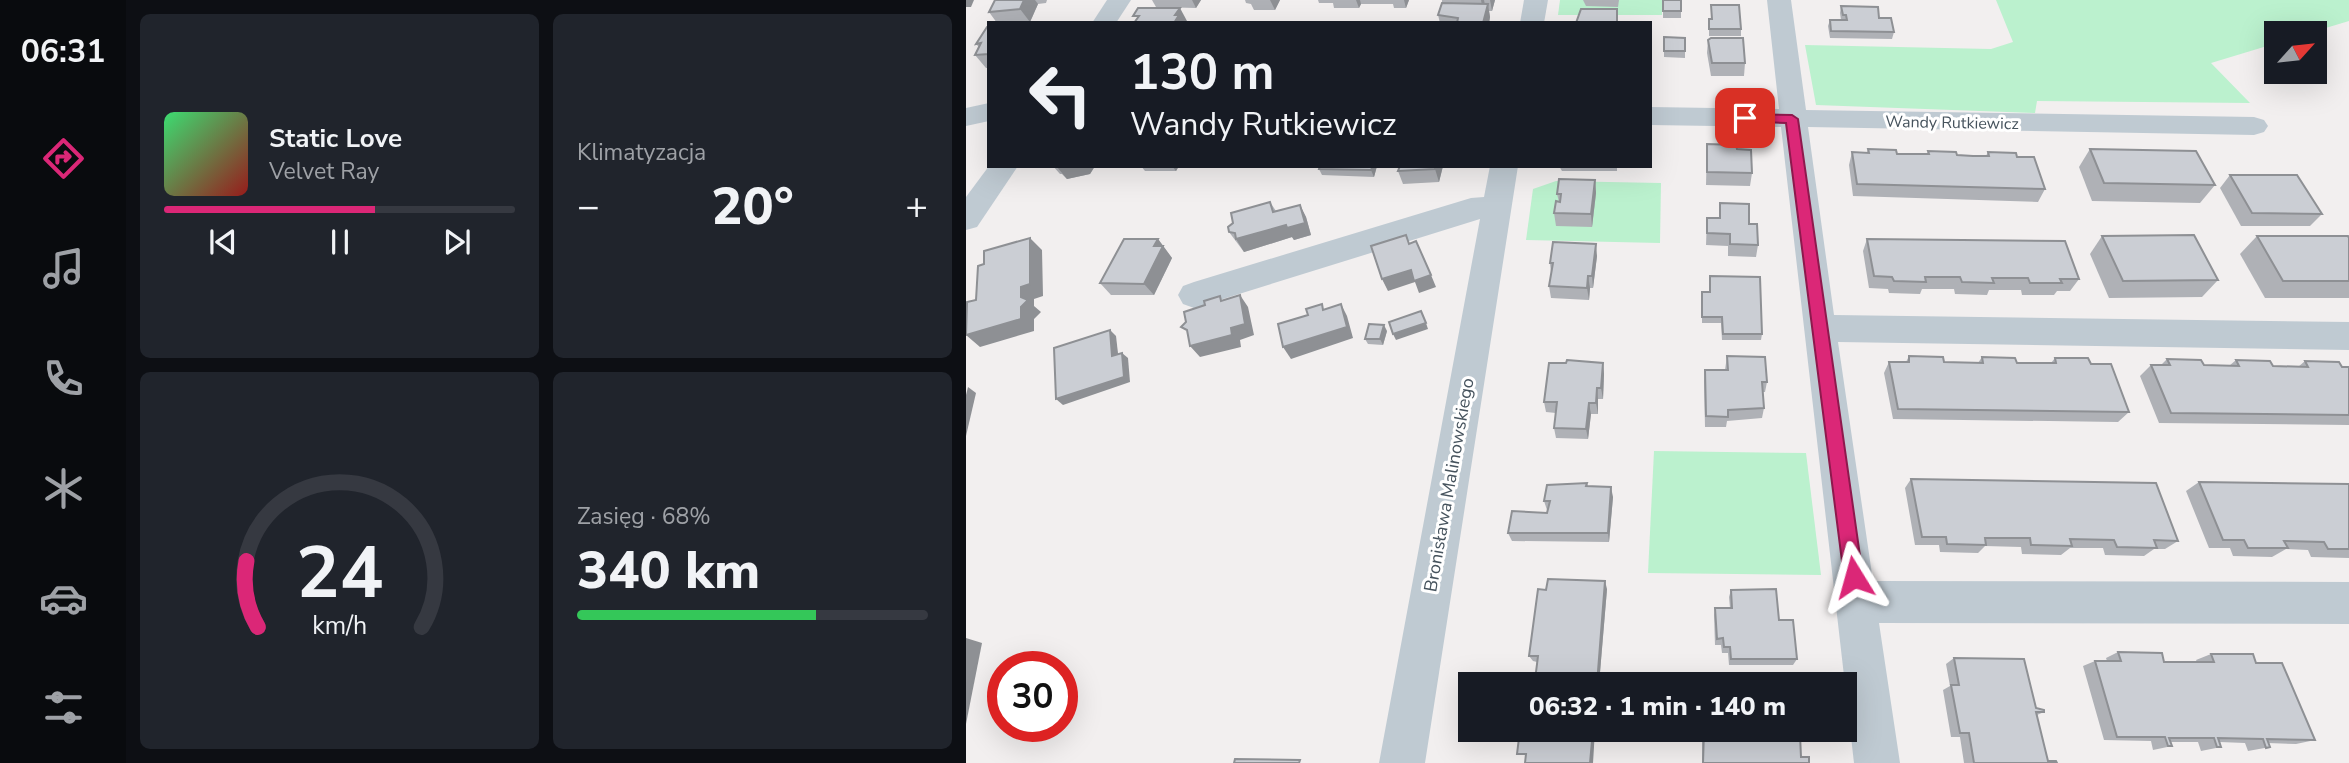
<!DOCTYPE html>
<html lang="pl">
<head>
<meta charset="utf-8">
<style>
	body { margin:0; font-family:"Nunito Sans",sans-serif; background:#20242c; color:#f1f3f6; height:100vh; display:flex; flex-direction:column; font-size:26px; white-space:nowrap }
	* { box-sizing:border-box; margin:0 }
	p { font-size:23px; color:#9ea1a6 }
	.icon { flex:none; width:38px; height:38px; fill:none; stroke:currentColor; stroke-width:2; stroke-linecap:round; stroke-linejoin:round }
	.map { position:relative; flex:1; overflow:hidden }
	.side { display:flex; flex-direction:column; gap:14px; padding:14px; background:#0d0f14; width:840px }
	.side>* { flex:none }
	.hud { position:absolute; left:21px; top:21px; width:665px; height:147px; border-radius:0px; box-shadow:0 7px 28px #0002; background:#171b24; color:#f1f3f6; overflow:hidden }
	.needle { width:46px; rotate:63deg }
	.tools { position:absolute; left:1298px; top:21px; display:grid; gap:14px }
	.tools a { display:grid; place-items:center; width:63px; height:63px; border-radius:0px; background:#171b24; box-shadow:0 7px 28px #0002; font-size:35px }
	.speed { position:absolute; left:21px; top:651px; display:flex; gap:14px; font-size:35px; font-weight:700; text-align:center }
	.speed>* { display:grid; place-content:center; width:91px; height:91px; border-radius:50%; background:#171b24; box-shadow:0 7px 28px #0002; line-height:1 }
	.speed .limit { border:10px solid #d22; background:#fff; color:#111 }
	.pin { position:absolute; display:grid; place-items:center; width:60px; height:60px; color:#fff; margin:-30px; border-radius:14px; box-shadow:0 4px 10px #0006 }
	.me { position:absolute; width:77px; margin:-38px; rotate:352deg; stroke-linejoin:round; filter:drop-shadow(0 0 5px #0008) }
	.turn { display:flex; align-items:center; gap:24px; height:147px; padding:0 28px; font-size:32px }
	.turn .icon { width:91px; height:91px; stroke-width:2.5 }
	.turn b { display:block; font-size:49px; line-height:60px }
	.big { font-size:52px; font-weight:800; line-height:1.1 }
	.side .card { flex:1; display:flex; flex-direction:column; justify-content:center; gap:10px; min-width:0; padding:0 24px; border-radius:10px; background:#20242c }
	.side .dial { align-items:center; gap:0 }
	.dial svg { height:182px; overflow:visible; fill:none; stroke:#363941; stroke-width:7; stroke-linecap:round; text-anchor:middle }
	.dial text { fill:#f1f3f6; stroke:none }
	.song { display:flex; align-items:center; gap:21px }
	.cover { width:84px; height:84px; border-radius:10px; background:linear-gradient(135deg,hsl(140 70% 55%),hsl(0 70% 35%)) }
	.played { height:7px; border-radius:4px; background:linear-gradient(90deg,#db2777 60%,#363941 60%) }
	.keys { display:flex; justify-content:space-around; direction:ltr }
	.heat { display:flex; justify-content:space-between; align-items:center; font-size:38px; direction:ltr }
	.charge { height:10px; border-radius:5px; background:linear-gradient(90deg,#34c759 68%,#363941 0) }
	.side .tiles { flex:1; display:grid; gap:14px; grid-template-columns:repeat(2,1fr) }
	.trip { position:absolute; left:492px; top:672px; width:399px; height:70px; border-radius:0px; background:#171b24; box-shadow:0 7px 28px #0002; font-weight:800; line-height:70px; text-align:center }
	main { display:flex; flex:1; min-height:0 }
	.dock { display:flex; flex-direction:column; width:126px; justify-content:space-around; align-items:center; background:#090b0e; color:#9ea1a6 }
	.dock .icon { width:49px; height:49px }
	.dock .selected { color:#db2777 }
	.dock b { font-size:32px; color:#f1f3f6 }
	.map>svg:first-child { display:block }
	.green { fill:#bbf1ce }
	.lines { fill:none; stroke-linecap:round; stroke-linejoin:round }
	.minor { fill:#bfcad2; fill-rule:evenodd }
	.wall { fill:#afb1b6 }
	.shaded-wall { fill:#8e9094 }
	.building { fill:#cbced4; stroke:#8e9094; stroke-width:2 }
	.route { fill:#db2777; stroke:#8e194d; stroke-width:2 }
	.labels { text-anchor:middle; stroke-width:6; stroke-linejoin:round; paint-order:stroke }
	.far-street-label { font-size:16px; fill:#46535d; stroke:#fff }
	.street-label { font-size:18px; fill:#46535d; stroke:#fff }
</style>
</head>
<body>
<main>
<nav class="dock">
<b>06:31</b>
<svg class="icon selected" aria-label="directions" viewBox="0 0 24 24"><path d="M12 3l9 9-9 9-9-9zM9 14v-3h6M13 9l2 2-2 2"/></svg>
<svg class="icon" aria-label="music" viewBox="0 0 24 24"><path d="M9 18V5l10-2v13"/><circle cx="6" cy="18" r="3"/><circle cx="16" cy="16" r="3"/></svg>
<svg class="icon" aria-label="phone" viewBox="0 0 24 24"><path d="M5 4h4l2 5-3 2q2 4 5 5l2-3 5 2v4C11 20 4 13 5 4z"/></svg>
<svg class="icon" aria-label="climate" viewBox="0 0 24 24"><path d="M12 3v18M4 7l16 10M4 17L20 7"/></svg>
<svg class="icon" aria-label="car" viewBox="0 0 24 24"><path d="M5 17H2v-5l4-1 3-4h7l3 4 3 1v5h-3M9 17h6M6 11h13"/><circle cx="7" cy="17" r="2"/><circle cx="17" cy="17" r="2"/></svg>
<svg class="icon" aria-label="filters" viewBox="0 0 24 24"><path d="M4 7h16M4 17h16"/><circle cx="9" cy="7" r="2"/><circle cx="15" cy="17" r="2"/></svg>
</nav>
<section class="side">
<div class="tiles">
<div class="card">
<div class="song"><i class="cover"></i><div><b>Static Love</b><p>Velvet Ray</p></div></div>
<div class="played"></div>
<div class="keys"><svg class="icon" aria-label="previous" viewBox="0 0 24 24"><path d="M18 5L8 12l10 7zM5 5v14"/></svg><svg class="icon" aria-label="pause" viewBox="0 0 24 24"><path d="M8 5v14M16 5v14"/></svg><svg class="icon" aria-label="next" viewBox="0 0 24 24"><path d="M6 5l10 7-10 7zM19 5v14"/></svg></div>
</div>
<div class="card"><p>Klimatyzacja</p>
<div class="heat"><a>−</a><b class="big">20°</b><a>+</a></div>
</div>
<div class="card dial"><svg viewBox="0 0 100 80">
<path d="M14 69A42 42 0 1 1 86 69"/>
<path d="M14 69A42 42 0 0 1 9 40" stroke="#db2777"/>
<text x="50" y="56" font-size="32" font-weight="700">24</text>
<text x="50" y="72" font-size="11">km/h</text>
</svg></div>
<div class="card"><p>Zasięg · 68%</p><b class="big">340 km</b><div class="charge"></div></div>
</div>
</section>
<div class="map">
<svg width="1383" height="763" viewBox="0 0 1383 763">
	<rect width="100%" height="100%" fill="#f2efef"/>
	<g class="green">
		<path d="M594,0H696V15H592Z"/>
		<path d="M1030,0H1383V21L1343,33H1311V43L1245,63L1284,103L1071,101L1069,113L850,105L839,45L1025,49L1047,42Z"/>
		<path d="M590,181L695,183L694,243L560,240L567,189Z"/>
		<path d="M688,451L840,453L855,575L682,573Z"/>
	</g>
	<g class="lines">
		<g class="minor">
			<path d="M141,0H165L150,23H126Z"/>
			<path d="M558,0H582L578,23H554Z"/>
			<path d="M801,0H825L840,110L1288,117L1298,120L1302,126L1298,132L1288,135L842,127L868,315L1383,322V350L872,342L907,581L1383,582V624L913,623L934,763H888L815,127L684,125V107L813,109Z"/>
			<path d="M23,103V121L0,126V108Z"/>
			<path d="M23,166H52L11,227L0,230V197Z"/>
			<path d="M524,166H552L459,763H413L514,219L228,308L217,304L212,295L217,286L228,282L505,198L518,197Z"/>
		</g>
	</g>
	<g class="wall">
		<path d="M29,0H81L80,3L72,4L64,22L58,23H31L23,12Z"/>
		<path d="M186,0H235L230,8L190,7Z"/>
		<path d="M279,0H314L309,10H288L285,4L280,3Z"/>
		<path d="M352,0H443L440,8H428L427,4H395L393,8H368L367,3H353Z"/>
		<path d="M476,0H529L526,11H523L524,17L523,23H474L472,15L476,3Z"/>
		<path d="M617,0H653L652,7L620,6Z"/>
		<rect x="697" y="0" width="18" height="18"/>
		<path d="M745,5L775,29V36H743V19H745Z"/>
		<path d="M875,6L913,18L928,32L926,39L864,38L862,26L864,20H875L874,13Z"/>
		<path d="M23,26V68H20L9,55L13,47L10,44Z"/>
		<path d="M698,37L719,38V58L698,57Z"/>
		<path d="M742,40L779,63L778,76H745L741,53Z"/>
		<path d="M741,144L771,149L786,173L784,186L740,185Z"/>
		<path d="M902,149L931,154H961L962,151L991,155L1020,156L1022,152L1051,157L1079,189L1072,202L887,196L883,165L886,152L901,153Z"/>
		<path d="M1124,149L1249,185L1234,203L1126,201L1113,167Z"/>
		<path d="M87,166H129L124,174L101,179L96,174H94Z"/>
		<path d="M175,166H213L210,171H179Z"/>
		<path d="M354,166H411L408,177L356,175L353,169Z"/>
		<path d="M477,166L473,182L437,184L432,171Z"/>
		<path d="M593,166H651V171H596Z"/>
		<path d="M1264,175L1356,214L1344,226H1275L1254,188Z"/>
		<path d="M629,180L630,193L626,227L590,226L588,213L593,202L591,194Z"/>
		<path d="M304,202L310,211L334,205L340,217L345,235L328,240L326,237L278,252L263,232Z"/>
		<path d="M754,203L783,224L792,245L790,257L762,256V246L740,245L741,218H753Z"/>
		<path d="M1136,236L1252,280L1236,297L1143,298L1124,254Z"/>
		<path d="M1291,236L1383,238V298H1299L1274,254Z"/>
		<path d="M192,239L206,258L188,295H145L134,283Z"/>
		<path d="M901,239L1113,279L1104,291H1091L1088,295H1056L1055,290H1023L1021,295L989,294L988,289H956L954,294L923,293L922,289L903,288L897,251Z"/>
		<path d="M631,256L627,288H624L623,300L585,298L583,286L585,273L584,263Z"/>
		<path d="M736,298L796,334L795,340H756L755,323H736Z"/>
		<path d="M421,331L417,345L402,344L399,339Z"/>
		<path d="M761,356L801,382L799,392H797L798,408L796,418L761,421L760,427H739L738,381L739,370H759Z"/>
		<path d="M943,356L978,362L1012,363L1016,357L1051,363H1085L1089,358L1125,364L1163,412L1152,422L927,419L918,373L923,362H940Z"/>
		<path d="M1201,359L1238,365L1263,366L1270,360L1307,366L1332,367L1339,361L1383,367V425L1193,423L1174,376L1185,365H1195Z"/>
		<path d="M637,363L638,374L637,399H632V414H625L622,439L590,438L588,428L590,413L580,412L578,402Z"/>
		<path d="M945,479L1212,541L1199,549H1188L1178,556L1139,555L1137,548H1104L1095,555L1056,554L1055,547L1019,546L1012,553L974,552L973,545H949L939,488Z"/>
		<path d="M1233,482L1383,484V558L1345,557L1342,550L1320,549L1306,557L1267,556L1264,548H1243L1220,491Z"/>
		<path d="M621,483L622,486L647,497L643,542L546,541L542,533L581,513L582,510H581L578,501Z"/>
		<path d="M641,589L633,684H560L569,680L571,662L567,661L563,656L580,590Z"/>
		<path d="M765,590L813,620L831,659L827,665H763L762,653H756L755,645H749L748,615L749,608H764L763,597Z"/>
		<path d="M1152,652L1198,662H1231L1230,660L1245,654L1290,663L1349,740L1330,744L1302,743L1304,747L1282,751L1279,743L1254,742L1255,747L1235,751L1232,742H1205L1206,746L1187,750L1185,741L1138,740L1117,666L1129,661H1141L1140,658Z"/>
		<path d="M988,658L1078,712L1071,715L1082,761L1091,763H998L994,737H985L977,690L984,686L980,664Z"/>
		<path d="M736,730H841V735L837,739H834L835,757L843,763H736Z"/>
	</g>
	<g class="shaded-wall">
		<path d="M0,0H8L5,7H0Z"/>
		<path d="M58,0H69L72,4L64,22L54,9Z"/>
		<path d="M226,0H235L230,8Z"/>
		<path d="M304,0H314L309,10Z"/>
		<path d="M390,0H394L395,4L393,8Z"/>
		<path d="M438,0H443L440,8Z"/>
		<path d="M515,0H518L520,10L522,4L524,17L523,23H517L518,17Z"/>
		<path d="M524,0H529L526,11Z"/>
		<path d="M214,8L221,21L220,23H208L209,15Z"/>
		<path d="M129,166L124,174L101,179L91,167Z"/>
		<path d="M206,166H213L210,171Z"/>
		<path d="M407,166H411L408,177L405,170Z"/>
		<path d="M469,166H477L473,182L469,169Z"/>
		<path d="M629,180L630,193L626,227L625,214Z"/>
		<path d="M334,205L340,217L345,235L328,240L326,237L278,252L270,239Z"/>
		<path d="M64,238L76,250L77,296L68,299V306L75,312L68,319V331L14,347L0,335L55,287Z"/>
		<path d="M192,239L206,258L188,295L178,284L188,246Z"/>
		<path d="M630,244L631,256L627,288L626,276Z"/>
		<path d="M445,270L465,275L470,287L453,293L449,282L422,291L416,279Z"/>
		<path d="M622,276L624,288L623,300L621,288Z"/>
		<path d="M274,295L282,307L288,335L274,340L275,347L234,357L224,346L265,328Z"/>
		<path d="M375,304L381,316L387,338L325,359L317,347Z"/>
		<path d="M460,323L462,329L430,340L427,334Z"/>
		<path d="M418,325L421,331L417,345L414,339Z"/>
		<path d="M144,330L150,336L153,362L146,356Z"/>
		<path d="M156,353L162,358L164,382L97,405L90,399Z"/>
		<path d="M637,363L638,374L637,399L635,388Z"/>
		<path d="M2,387L10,393L0,436V395Z"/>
		<path d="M631,388L632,399V414L630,403Z"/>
		<path d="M623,403L625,414L622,439L620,429Z"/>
		<path d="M645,487L647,497L643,542L642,533Z"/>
		<path d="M639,581L641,589L633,684H631Z"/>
		<path d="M0,638L16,643L0,724Z"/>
		<path d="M627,730H629L627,763H624Z"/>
	</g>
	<g class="building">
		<path d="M29,0H58L54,9L23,12Z"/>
		<rect x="697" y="0" width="18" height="11"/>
		<path d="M476,3L522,4L517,23H491L492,18L472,15Z"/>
		<path d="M745,5H773L775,29H743V19H746Z"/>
		<path d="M875,6L912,7L913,18H925L928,32L865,31L864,20H881L880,15H877Z"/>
		<path d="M172,8H214L209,15H213L208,23H168L173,16H167Z"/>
		<path d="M615,9H651V23H610Z"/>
		<path d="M23,26V54L9,55L15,43L10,44L21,27Z"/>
		<path d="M698,37L719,38V51H698Z"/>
		<path d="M745,38H777L779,63H746L742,40Z"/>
		<path d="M741,144L770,145L771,149L785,150L786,173L741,172Z"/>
		<path d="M902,149L930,150L931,154H963L962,151L990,152L991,155L1007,156H1023L1022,152L1050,153L1051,157H1068L1079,189L891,184L886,152L903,153Z"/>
		<path d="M1124,149L1230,151L1249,185L1138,183Z"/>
		<path d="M354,166H407L405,170L353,169Z"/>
		<path d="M434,166H469V169L432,171Z"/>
		<path d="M1264,175H1331L1356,214L1286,213Z"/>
		<path d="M593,179L629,180L625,214L588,213L590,201L594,202L595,194H591Z"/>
		<path d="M304,202L307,212L334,205L339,223L321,228L320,225L270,239L269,233L263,232L262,227L267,223L265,213Z"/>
		<path d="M754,203L783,204V224H791L792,245L764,244V234L741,233V218H754Z"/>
		<path d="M440,235L443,244L450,241L465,275L448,281L445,270L416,279L405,246Z"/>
		<path d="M1228,235L1252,280L1157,281L1136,236Z"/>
		<path d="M1291,236H1382L1383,238V281H1317Z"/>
		<path d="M64,238V284L55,287V297L62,300L55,307V319L0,335L1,302L10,300L12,266L18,264V251Z"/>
		<path d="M158,239H192L188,246H197L178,284L134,283Z"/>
		<path d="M901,239L1099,241L1113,279H1094L1096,283H1064L1062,278H1026L1028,283L996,282L994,277H959L960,282L928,281L926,277L908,276Z"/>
		<path d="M587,242L630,244L626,276H622L621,288L583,286L587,263H584Z"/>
		<path d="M744,276L794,277L796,334H757L756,317H736V292H744Z"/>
		<path d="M274,295L279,324L265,328L266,335L224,346L221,330L215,327L220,322L218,312L239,305L238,301L254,296L255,301Z"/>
		<path d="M356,304L357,310L375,304L381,327L317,347L312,324L342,315L340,309Z"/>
		<path d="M455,311L460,323L427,334L423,322Z"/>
		<path d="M403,324L418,325L414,339H399Z"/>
		<path d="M144,330L146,356L156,353L158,377L90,399L88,348Z"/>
		<path d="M761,356L799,357L801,382H796L798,408L762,410V417L740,416L739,370H762Z"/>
		<path d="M943,356L977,357L978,362L1017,363L1016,357L1049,358L1051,363H1090L1089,358H1122L1125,364H1145L1163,412L932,409L923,362H943Z"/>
		<path d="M1201,359L1235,360L1238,365L1273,366L1270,360L1304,361L1307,366L1342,367L1339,361L1373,362L1376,367H1383V415L1205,413L1185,365H1204Z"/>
		<path d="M601,360L637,363L635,388H631L630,403H623L620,429L588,428L591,402H578L583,363H600Z"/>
		<path d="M945,479L1190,483L1212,541L1188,540L1191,548L1151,547L1148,540L1104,539L1106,546L1065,545L1064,538H1019L1020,545L981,544L980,537H956Z"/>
		<path d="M1233,482L1383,484V549H1362L1358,542L1318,541L1322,548H1282L1278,540H1257Z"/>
		<path d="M621,483L620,486L645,487L642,533H542L546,511L581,513L584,501H578L581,485Z"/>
		<path d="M582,579L639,581L631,684H560L561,679L569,680L572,656H563L572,589L580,590Z"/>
		<path d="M810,589L813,620H827L831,659H765L764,647H758L757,638L751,639L749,608H766L765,590Z"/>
		<path d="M1152,652L1196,653L1198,662H1248L1245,654H1287L1290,663H1316L1349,740L1301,739L1304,747L1300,748L1297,739L1252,738L1255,747H1251L1248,738H1203L1206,746H1202L1199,737H1151L1129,661H1155Z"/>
		<path d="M988,658L1058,659L1070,708L1078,710V712H1070L1082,761H1090L1091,763H1008L1003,733H994L985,685H993Z"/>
		<path d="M554,730H627L624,763H559L560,754H551Z"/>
		<path d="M738,730H841V735H834L835,757H843V763H737Z"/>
		<path d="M269,759L334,760L333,763H268Z"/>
	</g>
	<path class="route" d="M779,114L826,115L832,119L897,577L894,583L888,586L881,583L878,577L820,123L775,121V115Z"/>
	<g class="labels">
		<g class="far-street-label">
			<text transform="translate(986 122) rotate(1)" y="6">Wandy Rutkiewicz</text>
		</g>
		<g class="street-label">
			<text transform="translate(483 485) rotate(-80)" y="6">Bronisława Malinowskiego</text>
		</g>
	</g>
</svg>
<div class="tools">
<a><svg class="needle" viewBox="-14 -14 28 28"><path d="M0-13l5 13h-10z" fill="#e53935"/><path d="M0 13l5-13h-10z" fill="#9ea1a6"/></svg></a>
</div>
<div class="speed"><div class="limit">30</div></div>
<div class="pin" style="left:779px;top:118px;background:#d93025"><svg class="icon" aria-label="arrive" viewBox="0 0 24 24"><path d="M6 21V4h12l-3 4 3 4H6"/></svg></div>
<svg class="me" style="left:888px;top:577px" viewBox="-20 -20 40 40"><path d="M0-17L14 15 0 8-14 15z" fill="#db2777" stroke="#fff" stroke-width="4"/></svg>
<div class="trip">06:32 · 1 min · 140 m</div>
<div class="hud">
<div class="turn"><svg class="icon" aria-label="left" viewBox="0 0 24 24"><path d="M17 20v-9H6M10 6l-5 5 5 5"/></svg><div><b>130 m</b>Wandy Rutkiewicz</div></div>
</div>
</div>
</main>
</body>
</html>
